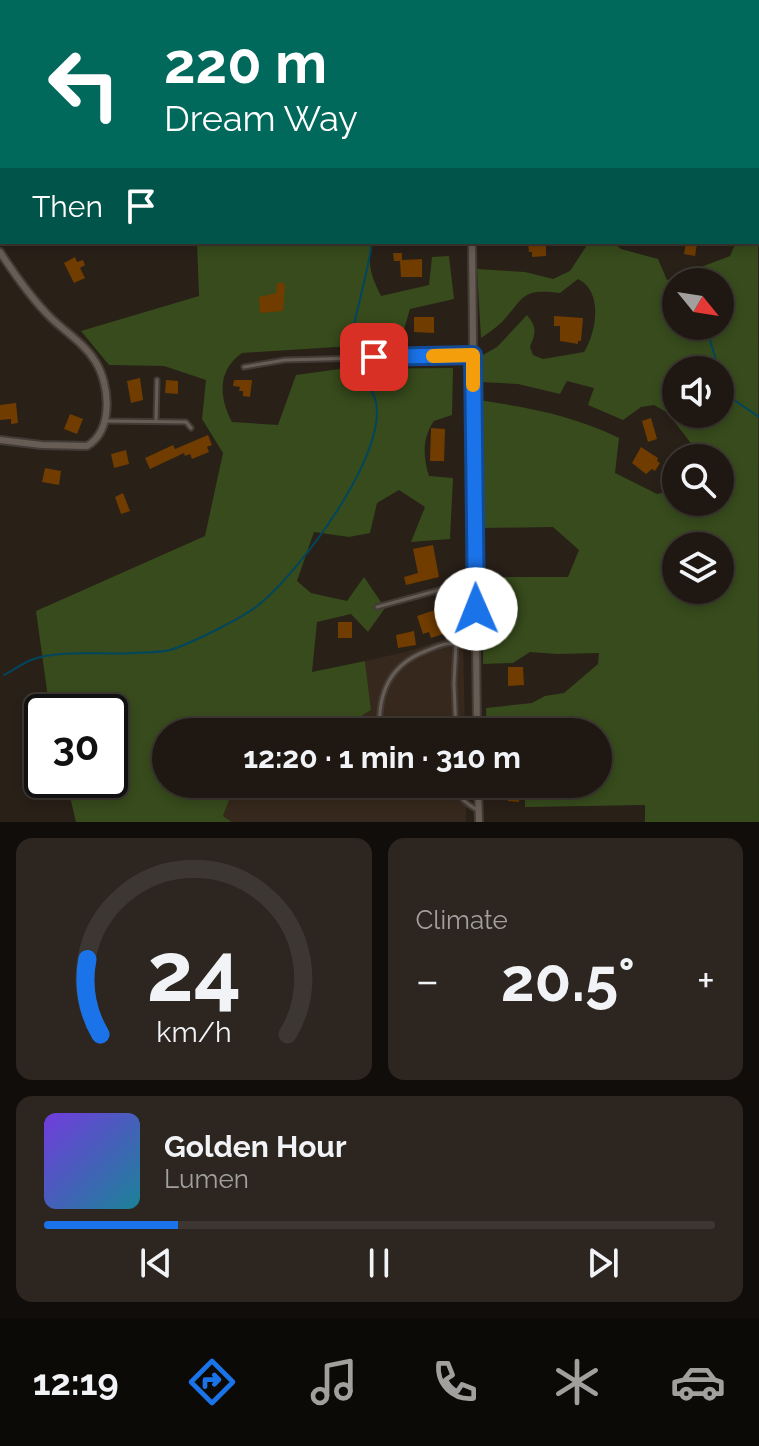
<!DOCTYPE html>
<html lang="en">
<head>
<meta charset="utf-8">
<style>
	body { margin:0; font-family:Raleway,sans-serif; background:#2c2520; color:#f1f3f6; height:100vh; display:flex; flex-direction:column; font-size:30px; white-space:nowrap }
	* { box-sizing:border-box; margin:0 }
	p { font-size:26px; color:#a1a09f }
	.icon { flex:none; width:44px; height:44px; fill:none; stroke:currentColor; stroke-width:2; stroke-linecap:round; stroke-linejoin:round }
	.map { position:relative; height:822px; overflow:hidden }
	.sheet { display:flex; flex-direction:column; gap:16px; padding:16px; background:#110d0a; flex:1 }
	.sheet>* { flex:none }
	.top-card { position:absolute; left:0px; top:0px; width:760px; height:244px; box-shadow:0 4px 12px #0003,0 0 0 2px #3c3732; background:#00695c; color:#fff; overflow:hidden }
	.needle { width:52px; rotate:120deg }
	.controls { position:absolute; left:662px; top:268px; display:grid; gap:16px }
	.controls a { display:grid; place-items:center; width:72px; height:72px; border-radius:50%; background:#1f1812; box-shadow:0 4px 12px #0003,0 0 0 2px #3c3732; font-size:40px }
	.speed { position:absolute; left:24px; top:694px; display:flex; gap:16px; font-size:40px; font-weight:700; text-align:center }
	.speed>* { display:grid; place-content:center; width:104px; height:104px; border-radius:50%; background:#1f1812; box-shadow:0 4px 12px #0003,0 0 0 2px #3c3732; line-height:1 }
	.speed .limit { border:4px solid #111; border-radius:12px; background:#fff; color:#111 }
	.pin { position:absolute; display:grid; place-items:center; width:68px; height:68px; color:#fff; margin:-34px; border-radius:16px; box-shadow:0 4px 12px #0006 }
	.me { position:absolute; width:88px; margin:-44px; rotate:359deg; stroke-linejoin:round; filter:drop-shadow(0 0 6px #0008) }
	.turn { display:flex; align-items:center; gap:28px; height:168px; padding:0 32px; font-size:36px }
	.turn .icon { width:104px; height:104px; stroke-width:2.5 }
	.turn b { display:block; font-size:56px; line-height:68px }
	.then { display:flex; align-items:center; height:76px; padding:0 32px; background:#0003; gap:16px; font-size:30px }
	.big { font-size:60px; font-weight:700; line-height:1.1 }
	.sheet .card { flex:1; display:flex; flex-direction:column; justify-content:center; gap:12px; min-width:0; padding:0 28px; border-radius:16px; background:#2c2520 }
	.sheet .dial { align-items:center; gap:0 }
	.dial svg { height:208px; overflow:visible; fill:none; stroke:#3c3732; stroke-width:7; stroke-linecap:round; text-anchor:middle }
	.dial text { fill:#f1f3f6; stroke:none }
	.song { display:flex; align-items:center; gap:24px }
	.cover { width:96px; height:96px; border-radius:12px; background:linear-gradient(135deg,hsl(260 70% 55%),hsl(190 70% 35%)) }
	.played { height:8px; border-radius:4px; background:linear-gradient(90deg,#1a73e8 20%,#3c3732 20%) }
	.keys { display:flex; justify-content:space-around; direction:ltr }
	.heat { display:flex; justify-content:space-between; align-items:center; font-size:44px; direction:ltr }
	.sheet .tiles { flex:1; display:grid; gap:16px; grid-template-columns:1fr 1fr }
	.card:last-child { grid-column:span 2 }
	.trip { position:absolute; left:152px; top:718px; width:460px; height:80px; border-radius:40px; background:#1f1812; box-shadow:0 4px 12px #0003,0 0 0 2px #3c3732; font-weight:700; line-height:80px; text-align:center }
	.menu { display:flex; height:128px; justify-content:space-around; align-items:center; background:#0c0a07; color:#a1a09f }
	.menu .icon { width:56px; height:56px }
	.menu .active { color:#1a73e8 }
	.menu b { font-size:36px; color:#f1f3f6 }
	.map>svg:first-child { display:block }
	.built { fill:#36281c }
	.green { fill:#374b1c; fill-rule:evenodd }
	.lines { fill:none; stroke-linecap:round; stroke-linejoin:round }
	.stream { stroke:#02465e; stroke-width:2 }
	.building { fill:#703c00 }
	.lane-casing { stroke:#433b36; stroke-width:7 }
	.street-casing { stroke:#433b36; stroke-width:10 }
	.secondary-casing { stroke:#433b36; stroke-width:13 }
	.lane { stroke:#685d55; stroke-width:3 }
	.street { stroke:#685d55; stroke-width:6 }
	.secondary { stroke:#956d66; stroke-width:9 }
	.route-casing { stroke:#114b97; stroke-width:20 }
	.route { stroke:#1a73e8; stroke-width:14 }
	.slow { stroke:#f59e0b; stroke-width:14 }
</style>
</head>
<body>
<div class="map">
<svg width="759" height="822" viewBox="0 0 759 822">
	<rect width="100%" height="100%" fill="#292018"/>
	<g class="built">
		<path d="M463,633L465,732H336L371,710L365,661L405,652Z"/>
		<path d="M235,784H466V822H232L223,816Z"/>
	</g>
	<g class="green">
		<path d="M396,0H539L537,2Z"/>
		<path d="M758,219L759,822H645V805L525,807V784H598V732H487L486,708L532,703L545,696L564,693L598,664L599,653L557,654L530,652L513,663L483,664L484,577H568L579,550L553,527L481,528L479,400C530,408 572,415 619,438L615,473L657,494L676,490V502H720V458H702L668,413L654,405L641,407L623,420L588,405L594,388L567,381L560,394L518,384L480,382L481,356L497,347L527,315C537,328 536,332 530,347L533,355L543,359L584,352C597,331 603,291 578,279L560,293C521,288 525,297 502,322C496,328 488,333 481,338L477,269L525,272L553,279L570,271L589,242H612L621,249L658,259L667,280L730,256L736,242H758ZM720,282V326H676V282ZM720,370V414H676V370ZM720,546V590H676V546Z"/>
		<path d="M197,242H374C365,261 372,278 381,296L429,285L432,257L449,256L454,299L410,309L399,346H352L242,353C217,370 219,398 232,422L278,425L296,375L340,369L453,368L452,415L434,421C422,438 423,457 429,476L453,478L450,539L411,542L425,507L399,490L377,503L370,533L349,537L314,532L297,581L311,593L347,601L364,577L385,608L368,632L351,614L317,622L312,672L365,661L371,710L336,732H166V784H235L223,816L232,822H76L66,780H110V712H50L36,611L205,536L223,453L202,419L206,380L164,366L109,365L81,331L199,296Z"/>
	</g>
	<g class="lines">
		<g class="stream">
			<path d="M711,326L710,340L719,370"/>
			<path d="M349,352C354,315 367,279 372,242"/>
			<path d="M720,374L734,400L759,417"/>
			<path d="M4,675C13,670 22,664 31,660C59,649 102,655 133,653C145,652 158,653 170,650C190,644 245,617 261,603C301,569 387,456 376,402C373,388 358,372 350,360"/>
		</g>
	</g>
	<g class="building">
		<path d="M528,242H546V256L532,257V252H529Z"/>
		<path d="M686,242L697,244L695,256L684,254Z"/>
		<path d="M393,253H402V260L422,259V277H401L400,261H394Z"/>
		<path d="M75,257L77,262L83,260L85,265L80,268L85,278L74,283L64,263Z"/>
		<path d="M277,283H283L285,286L283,311L260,313L259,297L276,293Z"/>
		<path d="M554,316L583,318L581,341H578V344L560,341V326H554Z"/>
		<path d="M414,317H434V333L414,332Z"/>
		<path d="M140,378L143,400L131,403L127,381Z"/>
		<path d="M166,380L178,381V394L165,393Z"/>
		<path d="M234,380H252L250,397L243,396V391H239L240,387L233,386Z"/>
		<path d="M16,403L18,423L11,424V419L0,420V405Z"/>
		<path d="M70,414L83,419L77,434L64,429Z"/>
		<path d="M651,418L657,439L648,442L642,421Z"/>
		<path d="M431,428L445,429L444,461H430Z"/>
		<path d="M208,435L212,445L207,447L209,452L192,459L190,454L185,456L184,453L150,469L145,458L173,445L175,449Z"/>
		<path d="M641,447L658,458L657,461L660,463L655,471L652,469L646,474L632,463Z"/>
		<path d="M126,450L129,464L114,468L111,454Z"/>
		<path d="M45,468L61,471L59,485L42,482Z"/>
		<path d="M123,493L130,511L121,514L115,497Z"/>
		<path d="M433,545L439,577L406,585L404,577L418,573L413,549Z"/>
		<path d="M435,610L443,634L431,638L429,632L423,634L417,616Z"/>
		<rect x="338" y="622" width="14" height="16"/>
		<path d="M414,631L416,645L398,648L396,635Z"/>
		<path d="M508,667H523L524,685L508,686Z"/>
		<rect x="400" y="726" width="23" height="6"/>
		<path d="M508,786L520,787L519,802L508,801Z"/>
	</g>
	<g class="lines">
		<g class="lane-casing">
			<g id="lane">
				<path d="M0,229L2,228"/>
				<path d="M244,367L285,360L473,355"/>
				<path d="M106,421L186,422L191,428"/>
				<path d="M156,421L157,380"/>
				<path d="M377,607L476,580"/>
				<path d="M380,732C377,694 389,665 426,651C436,647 445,642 456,644"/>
				<path d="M456,732L454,683L456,644L467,638H474"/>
				<path d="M457,784C458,799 467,804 479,811"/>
			</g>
		</g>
		<g class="street-casing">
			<g id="street">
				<path d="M196,0V2"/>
				<path d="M465,2V0"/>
				<path d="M741,2L742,0"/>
				<path d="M0,119H2"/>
				<path d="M472,242L477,732"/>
				<path d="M0,252C15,275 30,297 50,317C64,331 84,343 95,361C110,384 114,430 87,446L42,445L0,440"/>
				<path d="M478,784L479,822"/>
			</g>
		</g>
		<g class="secondary-casing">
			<g id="secondary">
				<path d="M69,0L72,2"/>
				<path d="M758,192H759"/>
			</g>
		</g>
		<use href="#lane" class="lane"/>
		<use href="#street" class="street"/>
		<use href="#secondary" class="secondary"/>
	</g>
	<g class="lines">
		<g class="route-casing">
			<path id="route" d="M374,357L473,355L476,609"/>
		</g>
		<use href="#route" class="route"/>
		<path class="slow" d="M433,356L473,355V385"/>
	</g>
</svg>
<div class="controls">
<a><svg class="needle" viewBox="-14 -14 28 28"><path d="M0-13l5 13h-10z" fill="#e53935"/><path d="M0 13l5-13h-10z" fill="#a1a09f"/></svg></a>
<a><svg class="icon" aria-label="sound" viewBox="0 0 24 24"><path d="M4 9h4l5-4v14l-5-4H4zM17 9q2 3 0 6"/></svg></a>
<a><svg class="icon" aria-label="search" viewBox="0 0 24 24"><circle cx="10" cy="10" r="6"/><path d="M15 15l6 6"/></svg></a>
<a><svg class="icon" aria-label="layers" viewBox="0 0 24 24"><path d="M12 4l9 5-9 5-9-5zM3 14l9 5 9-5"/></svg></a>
</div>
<div class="speed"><div class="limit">30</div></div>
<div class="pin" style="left:374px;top:357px;background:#d93025"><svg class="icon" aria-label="arrive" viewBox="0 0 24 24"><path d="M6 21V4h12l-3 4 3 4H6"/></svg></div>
<svg class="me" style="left:476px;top:609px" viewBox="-20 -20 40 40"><circle r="19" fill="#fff"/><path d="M0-13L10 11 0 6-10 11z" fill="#1a73e8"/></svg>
<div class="trip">12:20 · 1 min · 310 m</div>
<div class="top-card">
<div class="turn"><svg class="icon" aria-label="left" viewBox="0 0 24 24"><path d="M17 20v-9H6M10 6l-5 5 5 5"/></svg><div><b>220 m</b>Dream Way</div></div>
<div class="then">Then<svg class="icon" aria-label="arrive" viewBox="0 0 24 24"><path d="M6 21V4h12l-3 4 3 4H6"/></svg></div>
</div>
</div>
<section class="sheet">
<div class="tiles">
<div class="card dial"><svg viewBox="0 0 100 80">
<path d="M14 69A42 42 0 1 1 86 69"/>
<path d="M14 69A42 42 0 0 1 9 40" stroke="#1a73e8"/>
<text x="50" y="56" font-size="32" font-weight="700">24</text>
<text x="50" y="72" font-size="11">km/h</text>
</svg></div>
<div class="card"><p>Climate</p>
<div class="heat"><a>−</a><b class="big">20.5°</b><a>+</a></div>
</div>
<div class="card">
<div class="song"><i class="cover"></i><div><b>Golden Hour</b><p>Lumen</p></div></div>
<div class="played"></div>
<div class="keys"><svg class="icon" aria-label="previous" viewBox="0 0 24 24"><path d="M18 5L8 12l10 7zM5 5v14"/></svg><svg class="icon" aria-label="pause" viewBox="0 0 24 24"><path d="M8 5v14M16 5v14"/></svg><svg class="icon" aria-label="next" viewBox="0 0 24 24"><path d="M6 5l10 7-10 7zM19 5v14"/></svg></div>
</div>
</div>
</section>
<nav class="menu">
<b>12:19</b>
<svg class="icon active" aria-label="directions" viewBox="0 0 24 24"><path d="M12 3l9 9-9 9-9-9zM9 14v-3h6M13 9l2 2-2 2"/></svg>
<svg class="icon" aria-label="music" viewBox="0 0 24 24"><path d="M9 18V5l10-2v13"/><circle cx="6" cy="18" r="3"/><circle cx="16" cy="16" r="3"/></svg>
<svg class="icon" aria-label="phone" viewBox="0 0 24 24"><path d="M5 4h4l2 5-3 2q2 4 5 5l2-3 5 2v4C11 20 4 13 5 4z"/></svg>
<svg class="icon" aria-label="climate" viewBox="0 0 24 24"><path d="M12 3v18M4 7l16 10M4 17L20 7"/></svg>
<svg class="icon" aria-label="car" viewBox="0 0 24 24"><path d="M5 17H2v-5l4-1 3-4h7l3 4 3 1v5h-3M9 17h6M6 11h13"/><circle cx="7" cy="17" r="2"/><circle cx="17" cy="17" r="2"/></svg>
</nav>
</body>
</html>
